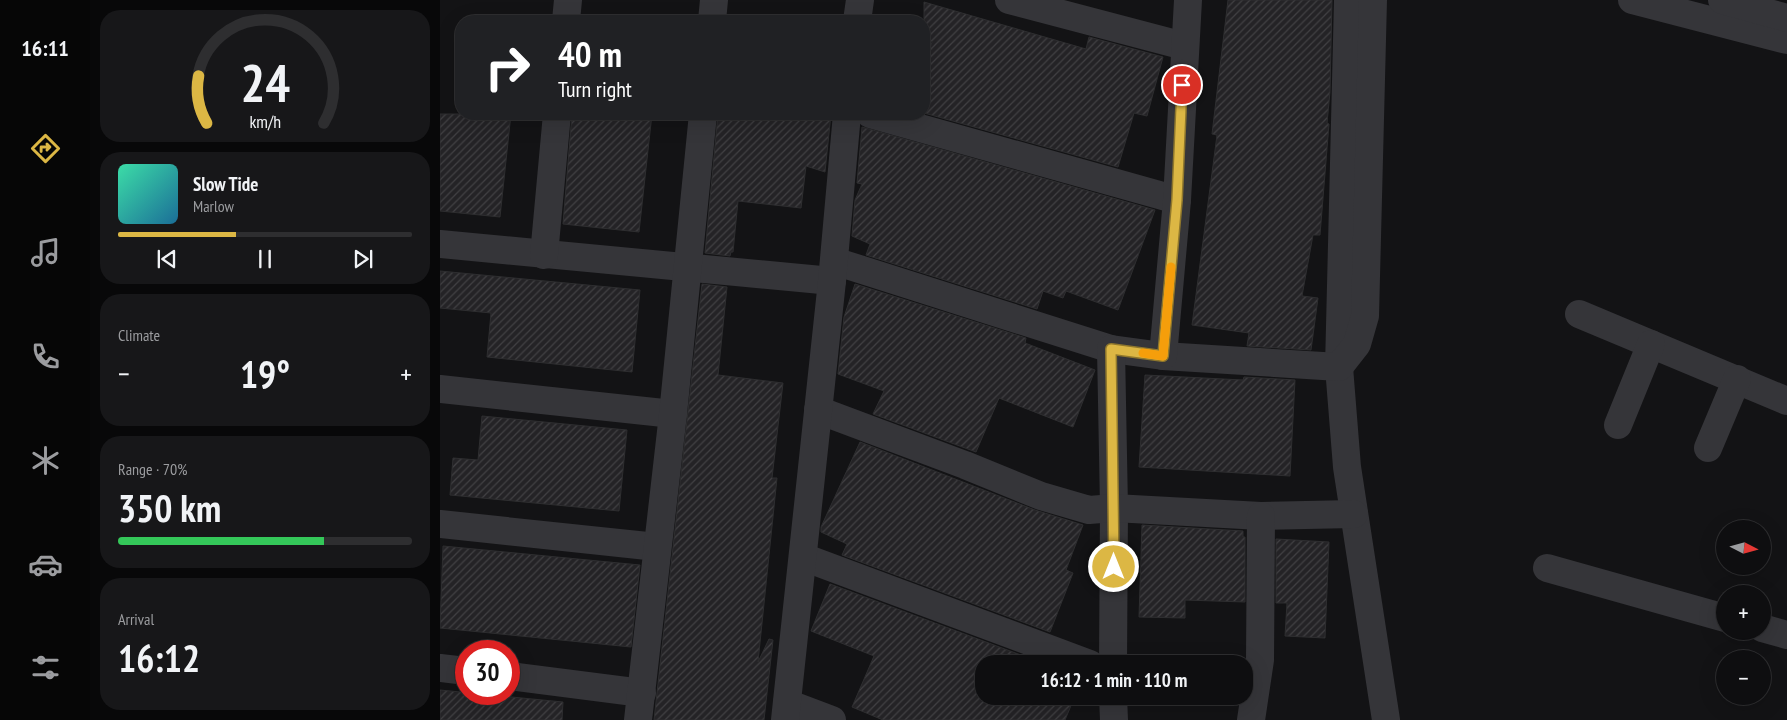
<!DOCTYPE html>
<html lang="en">
<head>
<meta charset="utf-8">
<style>
	body { margin:0; font-family:"PT Sans Narrow",sans-serif; background:#171719; color:#f1f3f6; height:100vh; display:flex; flex-direction:column; font-size:19px; white-space:nowrap }
	* { box-sizing:border-box; margin:0 }
	p { font-size:16px; color:#9b9c9f }
	.icon { flex:none; width:28px; height:28px; fill:none; stroke:currentColor; stroke-width:2; stroke-linecap:round; stroke-linejoin:round }
	.map { position:relative; flex:1; overflow:hidden }
	.details { display:flex; flex-direction:column; gap:10px; padding:10px; background:#080809; width:350px }
	.details>* { flex:none }
	.guide { position:absolute; left:15px; top:15px; width:475px; height:105px; border-radius:20px; box-shadow:0 5px 20px #0002,0 0 0 1px #2e2e30; background:#202124; color:#fff; overflow:hidden }
	.needle { width:32px; rotate:96deg }
	.controls { position:absolute; left:1276px; top:520px; display:grid; gap:10px }
	.controls a { display:grid; place-items:center; width:55px; height:55px; border-radius:50%; background:#0e0e10; box-shadow:0 5px 20px #0002,0 0 0 1px #2e2e30; font-size:25px }
	.speed { position:absolute; left:15px; top:640px; display:flex; gap:10px; font-size:25px; font-weight:700; text-align:center }
	.speed>* { display:grid; place-content:center; width:65px; height:65px; border-radius:50%; background:#0e0e10; box-shadow:0 5px 20px #0002,0 0 0 1px #2e2e30; line-height:1 }
	.speed .limit { border:8px solid #d22; background:#fff; color:#111 }
	.pin { position:absolute; display:grid; place-items:center; width:42px; height:42px; color:#fff; margin:-21px; border:2px solid #fff; border-radius:50%; box-shadow:0 1px 5px #0007 }
	.me { position:absolute; width:55px; margin:-28px; rotate:0deg; stroke-linejoin:round; filter:drop-shadow(0 0 4px #0008) }
	.turn { display:flex; align-items:center; gap:18px; height:105px; padding:0 20px; font-size:22px }
	.turn .icon { width:65px; height:65px; stroke-width:2.5 }
	.turn b { display:block; font-size:35px; line-height:42px }
	.big { font-size:38px; font-weight:800; line-height:1.1 }
	.details .card { flex:1; display:flex; flex-direction:column; justify-content:center; gap:8px; min-width:0; padding:0 18px; border-radius:20px; background:#171719 }
	.details .dial { align-items:center; gap:0 }
	.dial svg { height:130px; overflow:visible; fill:none; stroke:#2e2e30; stroke-width:7; stroke-linecap:round; text-anchor:middle }
	.dial text { fill:#f1f3f6; stroke:none }
	.song { display:flex; align-items:center; gap:15px }
	.cover { width:60px; height:60px; border-radius:8px; background:linear-gradient(135deg,hsl(160 70% 55%),hsl(200 70% 35%)) }
	.played { height:5px; border-radius:2px; background:linear-gradient(90deg,#dcb744 40%,#2e2e30 40%) }
	.keys { display:flex; justify-content:space-around; direction:ltr }
	.heat { display:flex; justify-content:space-between; align-items:center; font-size:28px; direction:ltr }
	.charge { height:8px; border-radius:4px; background:linear-gradient(90deg,#34c759 70%,#2e2e30 0) }
	.trip { position:absolute; left:535px; top:655px; width:278px; height:50px; border-radius:20px; background:#0e0e10; box-shadow:0 5px 20px #0002,0 0 0 1px #2e2e30; font-weight:800; line-height:50px; text-align:center }
	main { display:flex; flex:1; min-height:0 }
	.dock { display:flex; flex-direction:column; width:90px; justify-content:space-around; align-items:center; background:#060606; color:#9b9c9f }
	.dock .icon { width:35px; height:35px }
	.dock .current { color:#dcb744 }
	.dock b { font-size:22px; color:#f1f3f6 }
	.map>svg:first-child { display:block }
	.building { fill:url(#building-hatch); stroke:#2e2e30 }
	.lines { fill:none; stroke-linecap:round; stroke-linejoin:round }
	.minor { stroke:#353539; stroke-width:28 }
	.route-casing { stroke:#8f772c; stroke-width:12 }
	.route { stroke:#dcb744; stroke-width:9 }
	.slow { stroke:#f59e0b; stroke-width:9 }
</style>
</head>
<body>
<main>
<nav class="dock">
<b>16:11</b>
<svg class="icon current" aria-label="directions" viewBox="0 0 24 24"><path d="M12 3l9 9-9 9-9-9zM9 14v-3h6M13 9l2 2-2 2"/></svg>
<svg class="icon" aria-label="music" viewBox="0 0 24 24"><path d="M9 18V5l10-2v13"/><circle cx="6" cy="18" r="3"/><circle cx="16" cy="16" r="3"/></svg>
<svg class="icon" aria-label="phone" viewBox="0 0 24 24"><path d="M5 4h4l2 5-3 2q2 4 5 5l2-3 5 2v4C11 20 4 13 5 4z"/></svg>
<svg class="icon" aria-label="climate" viewBox="0 0 24 24"><path d="M12 3v18M4 7l16 10M4 17L20 7"/></svg>
<svg class="icon" aria-label="car" viewBox="0 0 24 24"><path d="M5 17H2v-5l4-1 3-4h7l3 4 3 1v5h-3M9 17h6M6 11h13"/><circle cx="7" cy="17" r="2"/><circle cx="17" cy="17" r="2"/></svg>
<svg class="icon" aria-label="filters" viewBox="0 0 24 24"><path d="M4 7h16M4 17h16"/><circle cx="9" cy="7" r="2"/><circle cx="15" cy="17" r="2"/></svg>
</nav>
<section class="details">
<div class="card dial"><svg viewBox="0 0 100 80">
<path d="M14 69A42 42 0 1 1 86 69"/>
<path d="M14 69A42 42 0 0 1 9 40" stroke="#dcb744"/>
<text x="50" y="56" font-size="32" font-weight="700">24</text>
<text x="50" y="72" font-size="11">km/h</text>
</svg></div>
<div class="card">
<div class="song"><i class="cover"></i><div><b>Slow Tide</b><p>Marlow</p></div></div>
<div class="played"></div>
<div class="keys"><svg class="icon" aria-label="previous" viewBox="0 0 24 24"><path d="M18 5L8 12l10 7zM5 5v14"/></svg><svg class="icon" aria-label="pause" viewBox="0 0 24 24"><path d="M8 5v14M16 5v14"/></svg><svg class="icon" aria-label="next" viewBox="0 0 24 24"><path d="M6 5l10 7-10 7zM19 5v14"/></svg></div>
</div>
<div class="card"><p>Climate</p>
<div class="heat"><a>−</a><b class="big">19°</b><a>+</a></div>
</div>
<div class="card"><p>Range · 70%</p><b class="big">350 km</b><div class="charge"></div></div>
<div class="card"><p>Arrival</p><b class="big">16:12</b></div>
</section>
<div class="map">
<svg width="1347" height="720" viewBox="0 0 1347 720">
	<defs>
		<pattern id="building-hatch" width="6" height="6" patternUnits="userSpaceOnUse" patternTransform="scale(1.25)"><rect width="6" height="6" fill="#242326"/><path d="M-1 1l2-2M0 6l6-6M5 7l2-2" fill="none" stroke="#414043"/></pattern>
	</defs>
	<rect width="100%" height="100%" fill="#131315"/>
	<g class="building">
		<path d="M788,0H892L890,92L887,123L889,124L880,235H873L862,296L878,298L871,350L807,346L809,333L752,325L777,135L772,134Z"/>
		<path d="M484,2L646,49L649,37L723,57L707,116L694,113L678,167L484,113V68L492,42L484,39Z"/>
		<path d="M0,114H71L60,217L0,211Z"/>
		<path d="M132,114H212L199,232L123,224Z"/>
		<path d="M278,114H391L385,172L366,166L361,208L298,201L293,252H291L290,256L265,253Z"/>
		<path d="M422,127L715,210L678,310L626,291L623,298L603,291L597,309L426,255L430,244L412,236L415,200L422,184L417,183Z"/>
		<path d="M0,271L200,290L192,372L47,357L51,313L0,308Z"/>
		<path d="M262,284L287,287L278,375L343,383L332,478H337L318,662L329,639L333,640L324,720H214Z"/>
		<path d="M415,284L586,338L585,343L655,370L633,427L559,398L536,452L433,414L444,391L398,374L404,317Z"/>
		<path d="M705,375L803,380L804,377L855,380L850,476L699,467Z"/>
		<path d="M42,416L187,430L179,511L10,495L13,458L38,460Z"/>
		<path d="M420,442L595,510L643,525L626,570L633,573L610,632L402,555L407,544L381,532V527Z"/>
		<path d="M702,525L803,531V537H805V602L745,600V618L699,617Z"/>
		<path d="M836,539L889,542L885,638L845,636L847,603H836Z"/>
		<path d="M3,546L200,565L191,647L0,628Z"/>
		<path d="M390,584L605,664H544V696H635L625,720H443L412,707L434,656L371,631Z"/>
		<path d="M0,690L123,702L122,720H0Z"/>
	</g>
	<g class="lines">
		<g class="minor">
			<path d="M569,0L744,46"/>
			<path d="M908,0L899,367L907,467L946,720"/>
			<path d="M1192,0L1347,40"/>
			<path d="M1282,0L1347,18"/>
			<path d="M126,21L128,0"/>
			<path d="M272,21L274,0"/>
			<path d="M417,21L420,0"/>
			<path d="M430,114L737,200"/>
			<path d="M0,244L392,281"/>
			<path d="M104,255L117,114"/>
			<path d="M394,261L671,349L723,356L899,367L917,344L925,316L933,0"/>
			<path d="M1139,314L1347,401"/>
			<path d="M671,349L674,508L673,664"/>
			<path d="M723,356L737,200L748,0"/>
			<path d="M0,389L233,414"/>
			<path d="M378,410L525,465L601,496L649,510L674,508L821,516L914,514"/>
			<path d="M1178,425L1211,344"/>
			<path d="M1268,448L1297,379"/>
			<path d="M0,524L217,547"/>
			<path d="M363,557L650,664"/>
			<path d="M1107,568L1285,618"/>
			<path d="M1322,628L1347,635"/>
			<path d="M0,668L26,671"/>
			<path d="M69,676L202,693"/>
			<path d="M673,696L674,720"/>
			<path d="M347,703L392,720"/>
			<path d="M198,720L233,414L263,114"/>
			<path d="M345,720L392,281L407,114"/>
			<path d="M811,720L820,660L821,516"/>
		</g>
	</g>
	<g class="lines">
		<g class="route-casing">
			<path id="route" d="M674,567L671,349L723,356L737,200L742,85"/>
		</g>
		<use href="#route" class="route"/>
		<path class="slow" d="M703,353L723,356L731,267"/>
	</g>
</svg>
<div class="controls">
<a><svg class="needle" viewBox="-14 -14 28 28"><path d="M0-13l5 13h-10z" fill="#e53935"/><path d="M0 13l5-13h-10z" fill="#9b9c9f"/></svg></a>
<a>+</a>
<a>−</a>
</div>
<div class="speed"><div class="limit">30</div></div>
<div class="pin" style="left:742px;top:85px;background:#d93025"><svg class="icon" aria-label="arrive" viewBox="0 0 24 24"><path d="M6 21V4h12l-3 4 3 4H6"/></svg></div>
<svg class="me" style="left:674px;top:567px" viewBox="-20 -20 40 40"><circle r="17" fill="#dcb744" stroke="#fff" stroke-width="3"/><path d="M0-11L8 9 0 5-8 9z" fill="#fff"/></svg>
<div class="trip">16:12 · 1 min · 110 m</div>
<div class="guide">
<div class="turn"><svg class="icon" aria-label="right" viewBox="0 0 24 24"><path d="M7 20v-9h11M14 6l5 5-5 5"/></svg><div><b>40 m</b>Turn right</div></div>
</div>
</div>
</main>
</body>
</html>
